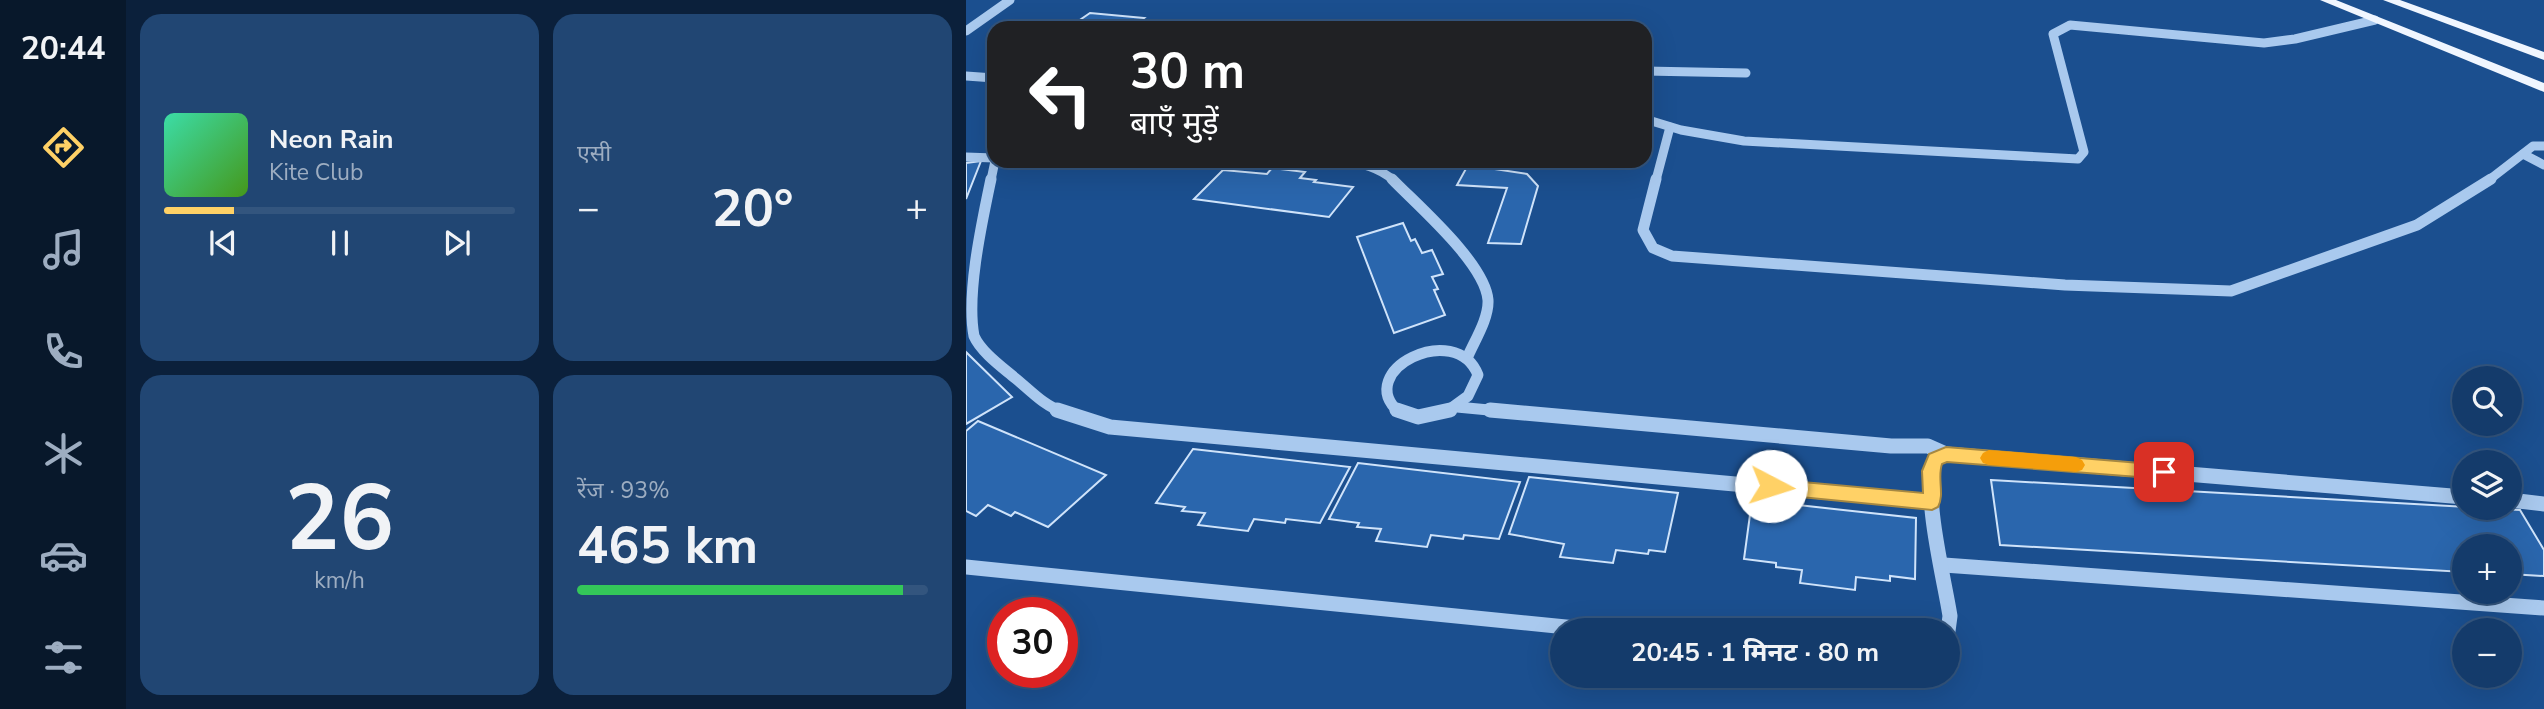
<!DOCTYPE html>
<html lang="hi">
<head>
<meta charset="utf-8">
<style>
	body { margin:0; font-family:"Nunito Sans","Noto Sans Devanagari",sans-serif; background:#214673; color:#f1f3f6; height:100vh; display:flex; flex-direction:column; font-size:26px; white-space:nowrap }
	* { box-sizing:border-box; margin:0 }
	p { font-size:23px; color:#9dadc1 }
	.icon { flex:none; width:38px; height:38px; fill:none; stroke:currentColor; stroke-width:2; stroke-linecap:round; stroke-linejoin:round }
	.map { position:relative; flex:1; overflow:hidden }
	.side { display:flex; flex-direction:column; gap:14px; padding:14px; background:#0b203b; width:840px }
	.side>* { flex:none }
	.hud { position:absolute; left:21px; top:21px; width:665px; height:147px; border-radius:21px; box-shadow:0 7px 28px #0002,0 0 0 2px #33557e; background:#202124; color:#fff; overflow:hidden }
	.controls { position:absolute; left:1486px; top:366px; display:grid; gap:14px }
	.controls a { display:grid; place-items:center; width:70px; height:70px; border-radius:50%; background:#143b6b; box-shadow:0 7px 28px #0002,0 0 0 2px #33557e; font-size:35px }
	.speed { position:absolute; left:21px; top:597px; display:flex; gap:14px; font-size:35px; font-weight:700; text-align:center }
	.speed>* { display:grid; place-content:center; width:91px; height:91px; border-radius:50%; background:#143b6b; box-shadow:0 7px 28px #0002,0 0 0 2px #33557e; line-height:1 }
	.speed .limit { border:10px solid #d22; background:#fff; color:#111 }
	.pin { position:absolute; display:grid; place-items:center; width:60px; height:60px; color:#fff; margin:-30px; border-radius:14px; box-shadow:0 4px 10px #0006 }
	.me { position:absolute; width:77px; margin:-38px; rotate:95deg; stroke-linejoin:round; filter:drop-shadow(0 0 5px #0008) }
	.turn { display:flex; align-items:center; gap:24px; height:147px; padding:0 28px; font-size:32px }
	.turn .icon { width:91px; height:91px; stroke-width:2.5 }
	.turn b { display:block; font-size:49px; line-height:60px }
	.big { font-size:52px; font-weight:700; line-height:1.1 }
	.side .widget { flex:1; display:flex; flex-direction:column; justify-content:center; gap:10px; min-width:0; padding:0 24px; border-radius:21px; background:#214673 }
	.side .dial { align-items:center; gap:0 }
	.dial b { font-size:91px; line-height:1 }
	.song { display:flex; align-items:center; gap:21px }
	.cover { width:84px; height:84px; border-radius:10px; background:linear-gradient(135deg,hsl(160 70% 55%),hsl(100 70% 35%)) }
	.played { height:7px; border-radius:4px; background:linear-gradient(90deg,#ffd166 20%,#33557e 20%) }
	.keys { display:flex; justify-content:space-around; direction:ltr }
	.heat { display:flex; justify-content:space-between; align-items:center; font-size:38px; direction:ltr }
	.charge { height:10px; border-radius:5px; background:linear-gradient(90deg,#34c759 93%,#33557e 0) }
	.side .tiles { flex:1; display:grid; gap:14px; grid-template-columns:repeat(2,1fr) }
	.trip { position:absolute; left:584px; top:618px; width:410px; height:70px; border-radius:35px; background:#143b6b; box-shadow:0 7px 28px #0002,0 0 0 2px #33557e; font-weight:700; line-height:70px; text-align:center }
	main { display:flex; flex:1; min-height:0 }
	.menu { display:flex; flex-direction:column; width:126px; justify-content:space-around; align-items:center; background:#08182b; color:#9dadc1 }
	.menu .icon { width:49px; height:49px }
	.menu .active { color:#ffd166 }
	.menu b { font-size:32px; color:#f1f3f6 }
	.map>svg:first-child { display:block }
	.building { fill:#2a66ad; stroke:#cfe3fa; stroke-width:2 }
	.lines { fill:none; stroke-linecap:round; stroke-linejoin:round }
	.minor-far2 { stroke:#a9c9ee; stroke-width:9 }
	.minor-far1 { stroke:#a9c9ee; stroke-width:11 }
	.minor { stroke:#a9c9ee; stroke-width:15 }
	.major { fill:#f0f6ff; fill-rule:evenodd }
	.route { fill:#ffd166; stroke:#a68842; stroke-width:2 }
	.slow { fill:#f59e0b }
</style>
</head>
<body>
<main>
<nav class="menu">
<b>20:44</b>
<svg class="icon active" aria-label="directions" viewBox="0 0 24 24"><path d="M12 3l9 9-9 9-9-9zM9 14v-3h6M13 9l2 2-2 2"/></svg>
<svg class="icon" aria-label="music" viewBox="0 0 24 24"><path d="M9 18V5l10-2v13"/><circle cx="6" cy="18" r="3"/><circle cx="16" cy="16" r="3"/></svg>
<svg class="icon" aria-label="phone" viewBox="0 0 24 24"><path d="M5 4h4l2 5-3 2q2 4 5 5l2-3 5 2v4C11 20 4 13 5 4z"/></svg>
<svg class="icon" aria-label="climate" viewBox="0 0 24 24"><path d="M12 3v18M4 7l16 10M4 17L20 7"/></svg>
<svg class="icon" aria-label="car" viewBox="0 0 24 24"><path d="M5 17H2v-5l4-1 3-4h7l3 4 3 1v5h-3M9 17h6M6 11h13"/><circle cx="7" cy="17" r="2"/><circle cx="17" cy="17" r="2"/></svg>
<svg class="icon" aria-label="filters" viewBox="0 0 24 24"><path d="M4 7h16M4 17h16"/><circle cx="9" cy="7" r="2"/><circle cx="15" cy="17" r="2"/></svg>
</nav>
<section class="side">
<div class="tiles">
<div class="widget">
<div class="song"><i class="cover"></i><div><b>Neon Rain</b><p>Kite Club</p></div></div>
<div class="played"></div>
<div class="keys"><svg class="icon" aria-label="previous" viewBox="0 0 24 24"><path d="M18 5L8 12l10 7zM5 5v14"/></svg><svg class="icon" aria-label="pause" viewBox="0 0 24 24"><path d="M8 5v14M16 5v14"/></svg><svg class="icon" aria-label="next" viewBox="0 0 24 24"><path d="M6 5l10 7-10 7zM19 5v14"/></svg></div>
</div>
<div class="widget"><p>एसी</p>
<div class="heat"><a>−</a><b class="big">20°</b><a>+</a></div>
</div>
<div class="widget dial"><b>26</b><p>km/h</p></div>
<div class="widget"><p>रेंज · 93%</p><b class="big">465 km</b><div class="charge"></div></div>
</div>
</section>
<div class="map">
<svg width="1578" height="709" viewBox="0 0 1578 709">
	<rect width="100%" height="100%" fill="#1b4f8f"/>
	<g class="building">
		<path d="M124,13L178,18L164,28L108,24Z"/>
		<path d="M15,161L0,199V163Z"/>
		<path d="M502,165L561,174L572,186L555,244L522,243L541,188L491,185Z"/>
		<path d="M306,168L339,172L334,178L350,180L348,182L387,187L363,217L228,199L257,170L301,174Z"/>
		<path d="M437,223L445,241L449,239L456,253L466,250L477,274L466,277L472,289L468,290L479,315L428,333L391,237Z"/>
		<path d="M0,352L46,397L0,424Z"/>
		<path d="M12,421L140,475L82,527L49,512L45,516L22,505L10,516L0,511V431Z"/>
		<path d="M227,449L384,467L354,523L320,519L319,523L288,519L282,531L232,525L239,513L216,511L219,507L190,503Z"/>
		<path d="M392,463L554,482L533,539L498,535L497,539L465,535L461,547L410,541L415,529L391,527L393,523L363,519Z"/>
		<path d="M563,477L712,493L699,552L683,550L682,554L650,550L647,563L594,557L598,544L543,534Z"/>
		<path d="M1025,480L1554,510L1578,550V576L1544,574V546H1498V572L1034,545Z"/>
		<path d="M786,500L950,518L949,579L924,576V581L890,577L889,590L834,583L836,570L810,567V563L778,559Z"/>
	</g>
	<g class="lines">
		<g class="minor-far2">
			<path d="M0,31L44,0"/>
			<path d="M679,71L780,73"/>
			<path d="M0,76L28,78"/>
			<path d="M679,119L715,130L778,141L1112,159L1118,152L1087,34L1104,25L1298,43L1329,39L1409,20"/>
			<path d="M1557,154L1578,165"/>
			<path d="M0,157L28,158"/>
			<path d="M286,161C326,160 395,151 427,180"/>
			<path d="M25,180L29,161"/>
			<path d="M690,180L704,127"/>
			<path d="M1523,180L1567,146H1578"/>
		</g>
		<g class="minor-far1">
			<path d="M25,179C16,222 0,294 8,336C15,352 36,367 49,378C64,390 78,406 97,412"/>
			<path d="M426,179C451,205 519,263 522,300C523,318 509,340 502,356"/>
			<path d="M690,179L677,230L687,248L706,256L1099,285L1265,291L1451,225L1525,179"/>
			<path d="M491,407L544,412"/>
			<path d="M433,412C386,371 490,319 512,375L502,396L480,412"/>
		</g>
		<g class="minor">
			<path d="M91,410L144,427L966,502"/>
			<path d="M431,410L452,417L484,410"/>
			<path d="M524,410L925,446H962L980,454"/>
			<path d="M1544,500L1578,504"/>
			<path d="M978,565L1578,608"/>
			<path d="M0,567L630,630"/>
			<path d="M982,631L984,616C978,577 956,494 969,460L980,454L1498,497"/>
		</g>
		<g class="major">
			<path d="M1354,0H1370L1578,83V92Z"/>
			<path d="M1417,0H1434L1578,52V60Z"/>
		</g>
	</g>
	<path class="route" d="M980,447L1198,465L1204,467L1207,472L1204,477L1198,479L981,462L976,464C971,478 979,494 972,507L966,510L805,494L798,492L796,486L798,481L805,479L957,493L956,471L963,454Z"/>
	<path class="slow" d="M1023,450L1110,457L1116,460L1119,465L1116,470L1110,472L1023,465L1017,463L1014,458L1017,453Z"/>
</svg>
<div class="controls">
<a><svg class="icon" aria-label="search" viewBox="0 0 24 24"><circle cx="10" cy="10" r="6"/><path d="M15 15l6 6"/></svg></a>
<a><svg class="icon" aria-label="layers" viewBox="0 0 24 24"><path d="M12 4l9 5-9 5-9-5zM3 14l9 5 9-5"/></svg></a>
<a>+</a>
<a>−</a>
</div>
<div class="speed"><div class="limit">30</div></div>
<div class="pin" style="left:1198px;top:472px;background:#d93025"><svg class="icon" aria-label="arrive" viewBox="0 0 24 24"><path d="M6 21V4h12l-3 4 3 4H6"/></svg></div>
<svg class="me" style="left:805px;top:486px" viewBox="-20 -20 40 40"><circle r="19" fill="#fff"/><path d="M0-13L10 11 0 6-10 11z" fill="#ffd166"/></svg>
<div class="trip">20:45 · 1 मिनट · 80 m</div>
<div class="hud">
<div class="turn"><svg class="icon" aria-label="left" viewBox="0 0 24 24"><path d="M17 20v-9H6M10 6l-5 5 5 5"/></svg><div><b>30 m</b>बाएँ मुड़ें</div></div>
</div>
</div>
</main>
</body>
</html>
